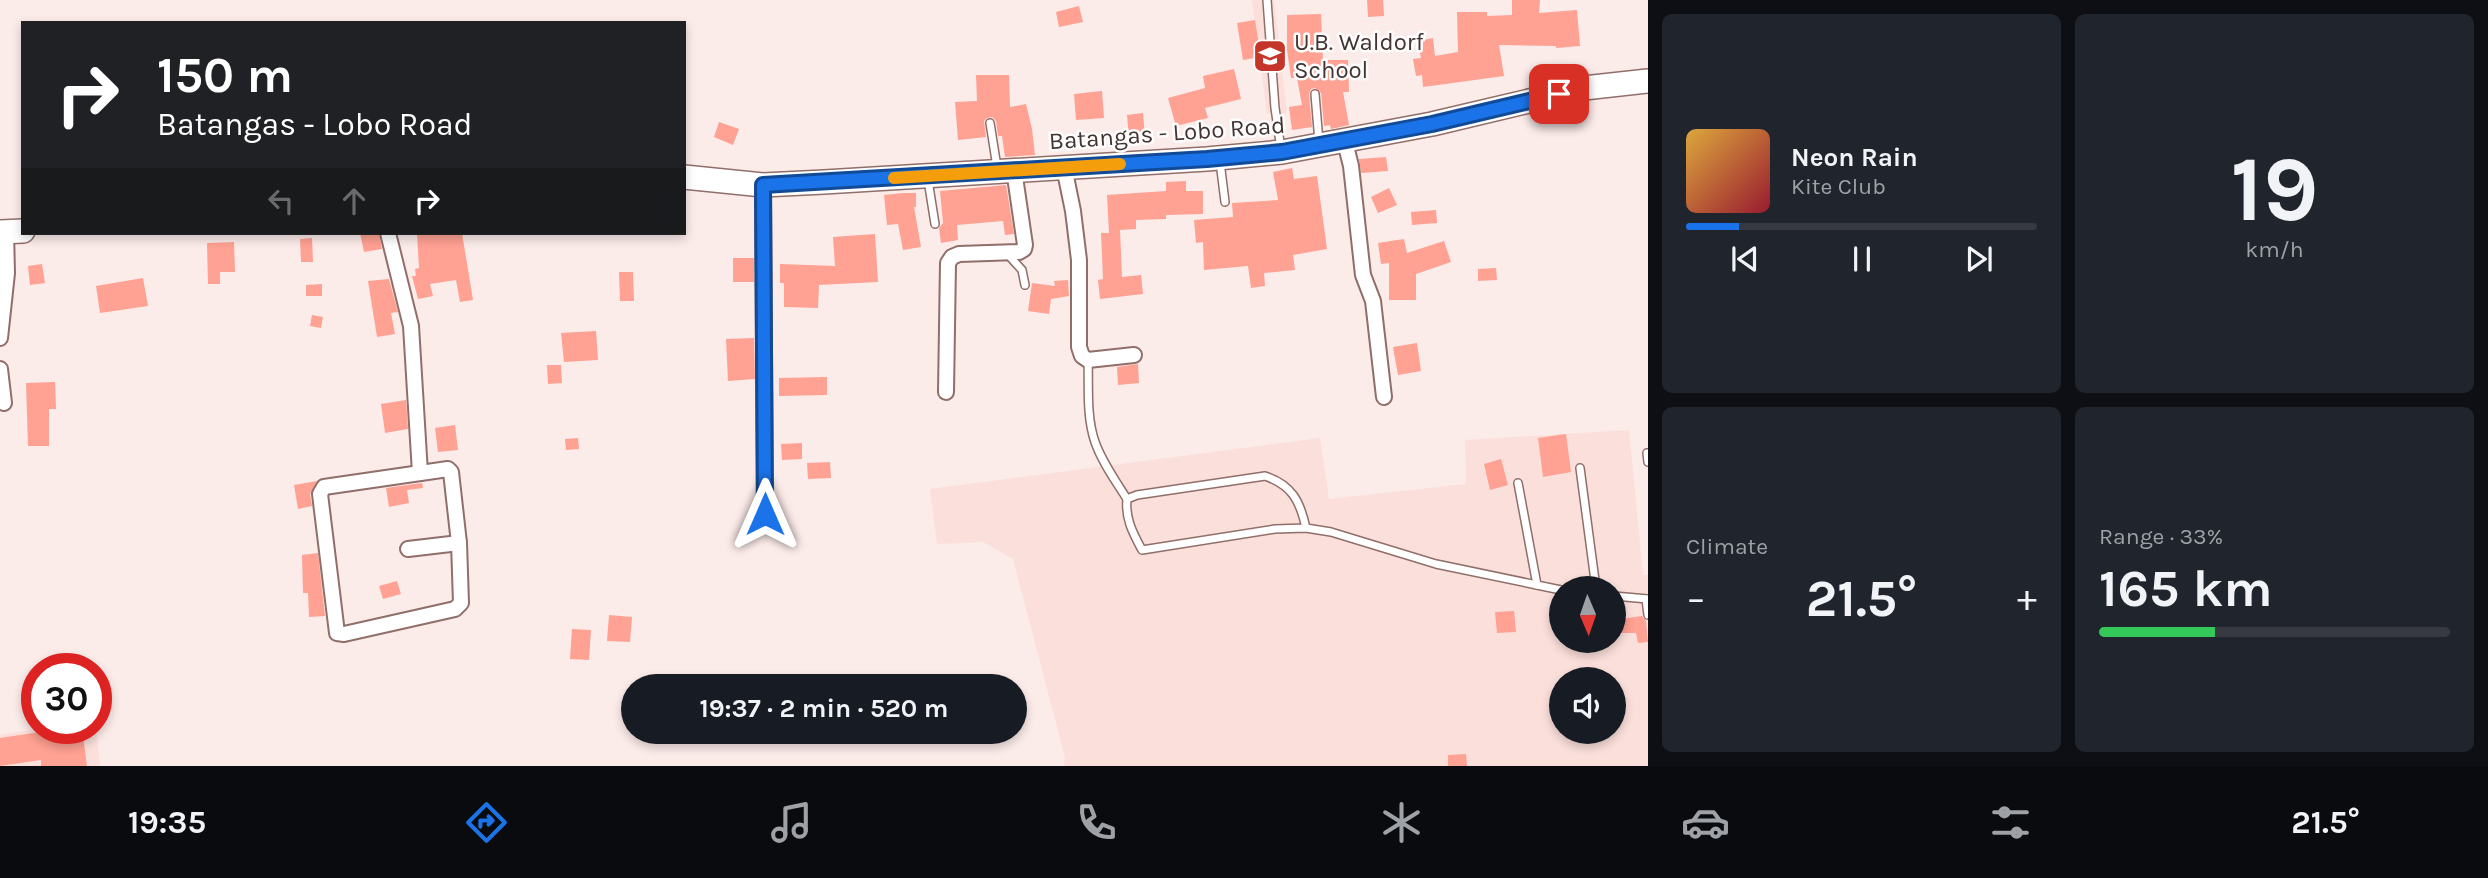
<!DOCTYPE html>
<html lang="en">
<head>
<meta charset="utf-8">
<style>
	body { margin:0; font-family:Karla,sans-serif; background:#20242c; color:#f1f3f6; height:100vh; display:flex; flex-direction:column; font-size:26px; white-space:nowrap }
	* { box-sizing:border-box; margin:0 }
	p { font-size:23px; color:#9ea1a6 }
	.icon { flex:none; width:38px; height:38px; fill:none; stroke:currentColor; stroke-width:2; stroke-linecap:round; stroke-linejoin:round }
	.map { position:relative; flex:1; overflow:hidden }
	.panel { display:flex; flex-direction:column; gap:14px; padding:14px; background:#0d0f14; width:840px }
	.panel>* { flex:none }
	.banner { position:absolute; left:21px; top:21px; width:665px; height:214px; border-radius:0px; box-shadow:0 4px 10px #0003; background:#202124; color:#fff; overflow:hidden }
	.needle { width:46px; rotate:178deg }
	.fabs { position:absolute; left:1549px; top:576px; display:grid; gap:14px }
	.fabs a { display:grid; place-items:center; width:77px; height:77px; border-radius:50%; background:#171b24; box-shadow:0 4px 10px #0003; font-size:35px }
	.speed { position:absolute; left:21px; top:653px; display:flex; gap:14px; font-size:35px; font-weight:700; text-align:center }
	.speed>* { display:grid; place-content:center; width:91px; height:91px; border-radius:50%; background:#171b24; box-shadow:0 4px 10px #0003; line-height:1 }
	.speed .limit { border:10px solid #d22; background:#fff; color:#111 }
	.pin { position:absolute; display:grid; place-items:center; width:60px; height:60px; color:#fff; margin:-30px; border-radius:14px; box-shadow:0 4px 10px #0006 }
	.me { position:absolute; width:77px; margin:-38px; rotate:0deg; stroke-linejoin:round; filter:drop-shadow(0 0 5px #0008) }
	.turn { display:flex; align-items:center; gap:24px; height:147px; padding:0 21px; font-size:32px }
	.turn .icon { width:91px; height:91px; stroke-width:2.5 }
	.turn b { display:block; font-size:49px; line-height:60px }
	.lanes { display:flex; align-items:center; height:66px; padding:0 21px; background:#0003; justify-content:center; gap:35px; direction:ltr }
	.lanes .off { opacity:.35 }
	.big { font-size:52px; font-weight:700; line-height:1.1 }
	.panel .tile { flex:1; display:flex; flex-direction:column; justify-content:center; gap:10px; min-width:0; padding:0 24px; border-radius:10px; background:#20242c }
	.panel .dial { align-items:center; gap:0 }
	.dial b { font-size:91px; line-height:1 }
	.song { display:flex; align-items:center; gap:21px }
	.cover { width:84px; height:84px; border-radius:10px; background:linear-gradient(135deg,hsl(40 70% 55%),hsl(350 70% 35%)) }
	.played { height:7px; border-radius:4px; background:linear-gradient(90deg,#1a73e8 15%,#363941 15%) }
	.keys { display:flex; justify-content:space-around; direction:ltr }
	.heat { display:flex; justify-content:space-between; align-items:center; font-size:38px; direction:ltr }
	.charge { height:10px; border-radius:5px; background:linear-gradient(90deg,#34c759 33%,#363941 0) }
	.panel .tiles { flex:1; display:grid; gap:14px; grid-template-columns:repeat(2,1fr) }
	.trip { position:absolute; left:621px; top:674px; width:406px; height:70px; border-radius:35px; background:#171b24; box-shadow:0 4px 10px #0003; font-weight:700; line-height:70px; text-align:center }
	.tabs { display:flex; height:112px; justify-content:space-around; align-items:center; background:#090b0e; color:#9ea1a6 }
	.tabs .icon { width:49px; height:49px }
	.tabs .current { color:#1a73e8 }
	.tabs b { font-size:32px; color:#f1f3f6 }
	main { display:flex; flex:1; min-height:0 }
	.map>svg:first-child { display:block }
	.built { fill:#fbdfda; fill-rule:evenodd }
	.building { fill:#ffa193 }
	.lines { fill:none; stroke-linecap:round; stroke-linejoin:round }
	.lane-casing { stroke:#906e69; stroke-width:10 }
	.street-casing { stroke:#906e69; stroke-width:18 }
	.primary-casing { stroke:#906e69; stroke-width:26 }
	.lane { stroke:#fff; stroke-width:7 }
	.street { stroke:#fff; stroke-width:14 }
	.primary { stroke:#fff; stroke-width:23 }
	.route-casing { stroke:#114b97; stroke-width:18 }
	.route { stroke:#1a73e8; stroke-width:12 }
	.slow { stroke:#f59e0b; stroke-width:12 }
	.labels { text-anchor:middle; stroke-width:5; stroke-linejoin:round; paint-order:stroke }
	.poi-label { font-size:24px; fill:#433432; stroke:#fdfdfd; text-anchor:start }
	.street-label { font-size:24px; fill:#433432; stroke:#fdfdfd }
</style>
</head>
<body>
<main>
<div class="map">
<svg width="1648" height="766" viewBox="0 0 1648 766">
	<rect width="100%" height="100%" fill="#fbebe9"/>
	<g class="built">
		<path d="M1252,0H1274L1287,113L1267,114Z"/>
		<path d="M1629,430L1643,575H1648V766H1064L1065,757L1013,559L983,542L937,544L930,489L1320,438L1329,499L1466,484L1465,440ZM1561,588H1614V640H1561ZM1561,679H1614V732H1561Z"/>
		<path d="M44,728H96L100,766H0V735Z"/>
	</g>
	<g class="building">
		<path d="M1367,0H1383L1384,16L1368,17Z"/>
		<path d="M1512,0H1540L1539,13L1577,10L1580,46L1556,48V46L1499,45L1504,76L1423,87L1422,75L1416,76L1413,59L1421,58L1418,41L1433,38L1435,56L1458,52L1457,12H1487V16L1512,15Z"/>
		<path d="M1079,6L1083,22L1059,27L1056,12Z"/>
		<path d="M1321,14L1323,60H1348L1349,92H1343L1349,125L1331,129L1330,125L1324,126L1321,93L1315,88L1311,89L1309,94L1312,127L1292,130L1289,107L1302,105L1297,78H1291L1287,50V15Z"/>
		<path d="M1255,20L1261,57L1243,60L1237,23Z"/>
		<path d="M1234,69L1241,99L1205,108L1208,118L1176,126L1168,98L1205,88L1203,76Z"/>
		<path d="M976,75H1009L1010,107L1026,104L1032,129L1035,155L1005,157L1002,136H998L996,121L992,117L987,118L984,121L986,137L958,140L955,102L977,101Z"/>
		<path d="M1102,91L1104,118L1076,120L1074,94Z"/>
		<path d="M1143,113L1145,137L1129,139L1127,115Z"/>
		<path d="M719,122L739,129L733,145L714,137Z"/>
		<path d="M1386,157L1388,171L1361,173L1359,159Z"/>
		<path d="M1292,168L1294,179L1317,176L1327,249L1293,255L1295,270L1264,273L1265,286L1251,288L1248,266L1204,270L1203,242L1196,243L1194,220L1233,217L1232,203L1278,200L1273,172Z"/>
		<path d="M1186,181V191H1203V214L1166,215V219L1136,220V229L1120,230L1122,277L1141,275L1143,294L1100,299L1098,280L1103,279L1101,233H1109L1107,195L1166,191V182Z"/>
		<path d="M1006,185L1014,234L1005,235L1003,221L957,225L958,240L941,243L939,228L943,223L940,191Z"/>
		<path d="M1389,188L1397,205L1378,213L1371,197Z"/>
		<path d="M903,193H916V207H914L921,247L903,250L898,224L887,225L884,195Z"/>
		<path d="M1436,210L1437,223L1412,225L1411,212Z"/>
		<path d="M360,233H379L382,249L364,252Z"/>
		<path d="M417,233H462L473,300L460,302L456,280L430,284L433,296L418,299L412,276H416L415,269L419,268Z"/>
		<path d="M875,234L878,282L819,285L818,308L784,307V283H780V264L835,266L833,237Z"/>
		<path d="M312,238L313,262H301L300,239Z"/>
		<path d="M1404,239L1407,253L1444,241L1451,262L1416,274V300H1389V263L1381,264L1378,243Z"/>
		<path d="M234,242L235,272H220V284H208L207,243Z"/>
		<rect x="733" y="258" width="21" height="24"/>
		<path d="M42,264L45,283L30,285L28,266Z"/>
		<path d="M1496,268L1497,280L1478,281V269Z"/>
		<path d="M619,272H633L634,301H620Z"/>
		<path d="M143,278L148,306L100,313L96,286Z"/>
		<path d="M389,279L398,312L391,313L395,334L377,337L368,281Z"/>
		<path d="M1068,280L1069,296L1051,299L1049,314L1028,311L1032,283L1055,286L1054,281Z"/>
		<path d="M322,284V296H306V285Z"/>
		<path d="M312,315L323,317L321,328L310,326Z"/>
		<path d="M596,331L598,360L564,362L561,333Z"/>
		<path d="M754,338L755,379L728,381L726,339Z"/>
		<path d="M1417,343L1421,371L1398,375L1393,347Z"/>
		<path d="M1138,364L1139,383L1118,385L1117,367Z"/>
		<path d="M547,365H561L562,383L548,384Z"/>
		<path d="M827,377V395L779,396V378Z"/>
		<path d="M55,382L56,409H49V446H28L26,383Z"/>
		<path d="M406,400L408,429L385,433L381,404Z"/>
		<path d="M455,425L458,450L438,452L435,428Z"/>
		<path d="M1566,434L1571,472L1543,477L1538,438Z"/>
		<path d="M578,438L579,449L566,450L565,439Z"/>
		<path d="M802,443V459L782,460L781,444Z"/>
		<path d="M1501,459L1508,485L1490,490L1484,464Z"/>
		<path d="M830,462L831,478L808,479L807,463Z"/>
		<path d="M317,481L310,494L312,506L298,509L294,485Z"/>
		<path d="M422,483L423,488L407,490L409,503L389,507L386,488Z"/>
		<path d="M318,553L325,616L309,617L308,593H303L302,555Z"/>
		<path d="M397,581L401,594L383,599L379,586Z"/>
		<path d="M1514,611L1516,632L1497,633L1495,612Z"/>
		<path d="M609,615L632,617L630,642L607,641Z"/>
		<path d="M1642,616L1646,621L1648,642L1638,643L1636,633H1614V620Z"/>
		<path d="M572,629L591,630L589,660L570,659Z"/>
		<path d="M67,728H82L87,766H41V760L0,766V738Z"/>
		<path d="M1466,754L1467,766H1448V755Z"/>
	</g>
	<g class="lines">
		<g class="lane-casing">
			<g id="lane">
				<path d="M1267,0L1275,108L1281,149"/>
				<path d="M1315,94L1319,142"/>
				<path d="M990,123L997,167"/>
				<path d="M1220,162L1225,202"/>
				<path d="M928,180L935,224"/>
				<path d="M1010,253L1011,258L1022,270L1025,285"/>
				<path d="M1088,360C1089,386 1086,416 1095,442C1102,462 1115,480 1127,499"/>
				<path d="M1647,453L1648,462"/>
				<path d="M1580,468L1596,588"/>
				<path d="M1518,483L1537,585"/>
				<path d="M1306,528C1300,501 1292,485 1265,476L1137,495L1127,499C1125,519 1133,533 1142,550L1275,529L1306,528L1331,532L1436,564L1561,590"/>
				<path d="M1614,596L1648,599"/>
				<path d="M1646,599L1648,615"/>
			</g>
		</g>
		<g class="street-casing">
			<g id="street">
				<path d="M1345,142L1351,166L1363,275L1373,301L1384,397"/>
				<path d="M1064,167L1073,211L1079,260V347L1082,356L1088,360L1134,355"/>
				<path d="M763,185L765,514"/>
				<path d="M388,233L411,326L420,473"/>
				<path d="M0,338L7,273L6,231"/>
				<path d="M0,369L4,403"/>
				<path d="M946,392L948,263L952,257L959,254L1019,252L1024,249L1025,245L1014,170"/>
				<path d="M448,469L451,472L459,543L461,603L455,609L344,634L337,633L320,494L324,487Z"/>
				<path d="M408,549L459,543"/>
			</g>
		</g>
		<g class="primary-casing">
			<g id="primary">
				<path d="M684,177L763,185L824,182L1207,159L1282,152L1432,124L1584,88L1648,81"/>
				<path d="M0,232L23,231"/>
			</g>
		</g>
		<use href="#lane" class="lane"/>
		<use href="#street" class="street"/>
		<use href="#primary" class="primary"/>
	</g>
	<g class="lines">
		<g class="route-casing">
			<path id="route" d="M765,514L763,185L1207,159L1282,152L1432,124L1559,94"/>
		</g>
		<use href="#route" class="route"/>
		<path class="slow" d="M894,178L1120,164"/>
	</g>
	<defs>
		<g id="school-square" transform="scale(1.75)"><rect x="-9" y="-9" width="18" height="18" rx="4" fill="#c4362a" stroke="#fdfdfd"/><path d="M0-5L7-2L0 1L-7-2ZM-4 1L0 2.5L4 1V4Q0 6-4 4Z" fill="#fff"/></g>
	</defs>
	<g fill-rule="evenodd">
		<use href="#school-square" x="1270" y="56"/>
	</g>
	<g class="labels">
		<g class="poi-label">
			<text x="1294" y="50">U.B. Waldorf<tspan x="1294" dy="28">School</tspan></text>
		</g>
		<g class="street-label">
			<text transform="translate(1167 133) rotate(-4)" y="8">Batangas - Lobo Road</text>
		</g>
	</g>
</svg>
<div class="fabs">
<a><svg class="needle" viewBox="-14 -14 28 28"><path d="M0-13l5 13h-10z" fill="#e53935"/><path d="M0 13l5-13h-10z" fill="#9ea1a6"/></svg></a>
<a><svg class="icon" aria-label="sound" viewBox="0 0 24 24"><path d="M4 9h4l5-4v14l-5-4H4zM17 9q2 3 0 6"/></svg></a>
</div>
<div class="speed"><div class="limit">30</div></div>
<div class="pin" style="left:1559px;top:94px;background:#d93025"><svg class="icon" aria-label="arrive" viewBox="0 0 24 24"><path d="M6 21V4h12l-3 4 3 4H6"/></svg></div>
<svg class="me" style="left:765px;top:514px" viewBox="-20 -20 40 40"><path d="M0-17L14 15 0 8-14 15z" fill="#1a73e8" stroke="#fff" stroke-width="4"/></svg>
<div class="trip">19:37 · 2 min · 520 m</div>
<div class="banner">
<div class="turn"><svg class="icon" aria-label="right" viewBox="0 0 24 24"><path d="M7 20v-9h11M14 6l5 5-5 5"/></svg><div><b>150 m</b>Batangas - Lobo Road</div></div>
<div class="lanes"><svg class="icon off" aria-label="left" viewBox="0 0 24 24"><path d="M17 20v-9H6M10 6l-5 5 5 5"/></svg><svg class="icon off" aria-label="ahead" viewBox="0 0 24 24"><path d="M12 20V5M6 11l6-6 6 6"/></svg><svg class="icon" aria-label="right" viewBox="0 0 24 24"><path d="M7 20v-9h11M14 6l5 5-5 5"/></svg></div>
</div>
</div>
<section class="panel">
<div class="tiles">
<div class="tile">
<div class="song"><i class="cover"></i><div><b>Neon Rain</b><p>Kite Club</p></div></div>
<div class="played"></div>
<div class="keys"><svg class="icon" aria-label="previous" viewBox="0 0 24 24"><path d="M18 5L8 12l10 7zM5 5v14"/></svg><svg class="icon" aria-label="pause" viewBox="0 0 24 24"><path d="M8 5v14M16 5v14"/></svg><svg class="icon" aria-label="next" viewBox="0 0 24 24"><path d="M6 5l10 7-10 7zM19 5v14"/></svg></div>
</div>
<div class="tile dial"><b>19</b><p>km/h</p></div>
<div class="tile"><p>Climate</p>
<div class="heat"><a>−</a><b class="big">21.5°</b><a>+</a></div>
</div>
<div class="tile"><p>Range · 33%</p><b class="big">165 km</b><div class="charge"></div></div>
</div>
</section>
</main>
<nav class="tabs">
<b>19:35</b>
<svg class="icon current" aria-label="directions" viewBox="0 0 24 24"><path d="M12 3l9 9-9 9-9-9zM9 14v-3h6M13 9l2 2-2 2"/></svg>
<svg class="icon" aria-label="music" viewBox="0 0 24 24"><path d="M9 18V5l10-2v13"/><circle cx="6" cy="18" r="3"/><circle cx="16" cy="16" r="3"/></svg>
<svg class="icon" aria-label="phone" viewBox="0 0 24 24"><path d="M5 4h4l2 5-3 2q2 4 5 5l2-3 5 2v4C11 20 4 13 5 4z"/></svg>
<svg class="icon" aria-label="climate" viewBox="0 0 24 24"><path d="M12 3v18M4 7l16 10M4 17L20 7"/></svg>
<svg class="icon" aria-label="car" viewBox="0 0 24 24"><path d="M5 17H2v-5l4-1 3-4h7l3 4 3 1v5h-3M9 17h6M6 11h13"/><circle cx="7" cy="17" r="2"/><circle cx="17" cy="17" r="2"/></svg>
<svg class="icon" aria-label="filters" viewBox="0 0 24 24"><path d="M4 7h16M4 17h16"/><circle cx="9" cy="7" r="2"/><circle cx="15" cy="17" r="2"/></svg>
<b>21.5°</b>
</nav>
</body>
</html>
